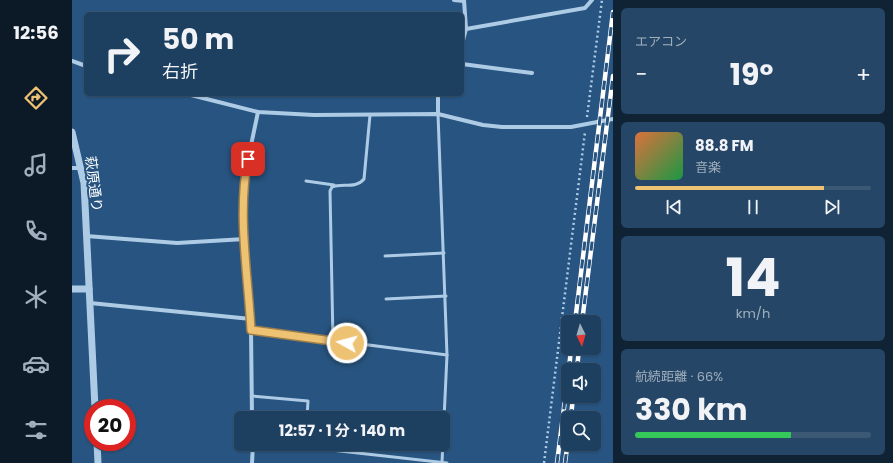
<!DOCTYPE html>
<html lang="ja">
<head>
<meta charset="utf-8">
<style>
	body { margin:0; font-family:Poppins,"Noto Sans JP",sans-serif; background:#254666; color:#f1f3f6; height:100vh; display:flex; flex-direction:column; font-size:15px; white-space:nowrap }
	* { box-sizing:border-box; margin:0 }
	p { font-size:13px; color:#a0afbd }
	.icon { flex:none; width:22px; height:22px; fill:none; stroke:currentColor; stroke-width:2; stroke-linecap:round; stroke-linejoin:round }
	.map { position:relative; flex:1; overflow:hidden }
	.panel { display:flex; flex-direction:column; gap:8px; padding:8px; background:#102335; width:280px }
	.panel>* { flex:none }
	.guide { position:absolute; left:12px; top:12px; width:380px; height:84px; border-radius:6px; box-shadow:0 1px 3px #0004,0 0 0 1px #3b5875; background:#1d3f60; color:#f1f3f6; overflow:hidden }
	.needle { width:26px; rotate:175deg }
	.controls { position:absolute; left:489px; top:315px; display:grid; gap:8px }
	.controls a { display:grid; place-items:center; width:40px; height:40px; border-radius:6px; background:#1d3f60; box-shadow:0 1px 3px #0004,0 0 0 1px #3b5875; font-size:20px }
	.speed { position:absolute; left:12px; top:399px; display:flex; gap:8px; font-size:20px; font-weight:700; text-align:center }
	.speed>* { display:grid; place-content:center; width:52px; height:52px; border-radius:50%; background:#1d3f60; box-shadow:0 1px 3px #0004,0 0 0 1px #3b5875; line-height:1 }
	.speed .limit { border:6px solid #d22; background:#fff; color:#111 }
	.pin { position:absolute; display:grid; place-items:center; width:34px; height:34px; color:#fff; margin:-17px; border-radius:8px; box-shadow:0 2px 6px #0006 }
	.me { position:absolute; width:44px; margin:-22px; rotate:277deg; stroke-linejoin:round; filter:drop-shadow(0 0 3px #0008) }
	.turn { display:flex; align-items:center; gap:14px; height:84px; padding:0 12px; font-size:18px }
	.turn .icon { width:52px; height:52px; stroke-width:2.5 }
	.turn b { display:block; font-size:28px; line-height:34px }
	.big { font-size:30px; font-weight:700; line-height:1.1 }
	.panel .widget { flex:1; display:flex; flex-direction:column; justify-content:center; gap:6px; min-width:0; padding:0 14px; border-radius:6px; background:#254666 }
	.panel .dial { align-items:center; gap:0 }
	.dial b { font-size:52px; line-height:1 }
	.song { display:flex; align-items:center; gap:12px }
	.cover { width:48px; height:48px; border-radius:6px; background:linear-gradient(135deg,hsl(20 70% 55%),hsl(140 70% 35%)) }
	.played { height:4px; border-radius:2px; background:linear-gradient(90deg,#eec273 80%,#3b5875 80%) }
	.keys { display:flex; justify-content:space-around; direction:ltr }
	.heat { display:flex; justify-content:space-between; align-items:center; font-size:22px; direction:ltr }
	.charge { height:6px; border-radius:3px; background:linear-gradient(90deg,#34c759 66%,#3b5875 0) }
	.trip { position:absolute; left:162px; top:411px; width:216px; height:40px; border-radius:6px; background:#1d3f60; box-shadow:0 1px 3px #0004,0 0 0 1px #3b5875; font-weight:700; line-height:40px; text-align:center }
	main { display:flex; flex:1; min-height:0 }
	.tabs { display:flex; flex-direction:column; width:72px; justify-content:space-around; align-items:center; background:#0c1926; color:#a0afbd }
	.tabs .icon { width:28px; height:28px }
	.tabs .on { color:#eec273 }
	.tabs b { font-size:18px; color:#f1f3f6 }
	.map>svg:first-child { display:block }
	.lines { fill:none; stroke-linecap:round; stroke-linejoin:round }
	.path { stroke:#aecbe6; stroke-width:2.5; stroke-dasharray:2 3; stroke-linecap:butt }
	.service { stroke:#aecbe6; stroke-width:3 }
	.minor { stroke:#aecbe6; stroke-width:4 }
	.tertiary { stroke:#aecbe6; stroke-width:7 }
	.rail-casing { stroke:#fff; stroke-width:4.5 }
	.rail { stroke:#275480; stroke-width:3; stroke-dasharray:9; stroke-linecap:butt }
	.route-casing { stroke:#9b7e4b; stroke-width:10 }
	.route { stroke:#eec273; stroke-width:7 }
	.labels { text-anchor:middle; stroke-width:4; stroke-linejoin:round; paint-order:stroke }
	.street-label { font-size:14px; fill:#fff; stroke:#275480 }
</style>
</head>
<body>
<main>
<nav class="tabs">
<b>12:56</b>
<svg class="icon on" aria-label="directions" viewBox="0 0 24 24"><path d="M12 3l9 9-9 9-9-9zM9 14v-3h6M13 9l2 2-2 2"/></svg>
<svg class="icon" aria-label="music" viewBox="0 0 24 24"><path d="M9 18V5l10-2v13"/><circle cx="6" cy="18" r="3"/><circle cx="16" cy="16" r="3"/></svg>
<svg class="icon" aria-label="phone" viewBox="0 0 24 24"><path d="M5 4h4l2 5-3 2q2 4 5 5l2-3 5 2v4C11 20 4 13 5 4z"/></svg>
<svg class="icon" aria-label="climate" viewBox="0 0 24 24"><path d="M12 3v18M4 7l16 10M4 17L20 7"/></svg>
<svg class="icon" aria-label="car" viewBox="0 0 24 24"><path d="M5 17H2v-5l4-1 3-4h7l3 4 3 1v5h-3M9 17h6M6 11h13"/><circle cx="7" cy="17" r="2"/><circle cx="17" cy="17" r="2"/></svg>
<svg class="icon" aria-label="filters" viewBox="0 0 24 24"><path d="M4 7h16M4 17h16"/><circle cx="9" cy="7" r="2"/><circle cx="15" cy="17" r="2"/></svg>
</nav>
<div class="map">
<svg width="541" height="463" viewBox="0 0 541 463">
	<rect width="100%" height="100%" fill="#275480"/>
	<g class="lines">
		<g class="path">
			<path d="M515,117L530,0"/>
			<path d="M472,463L513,132"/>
		</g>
		<g class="service">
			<path d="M366,114L375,355L370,462"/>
			<path d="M234,181L262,185"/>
			<path d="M313,256L372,253"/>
			<path d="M314,299L374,296"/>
			<path d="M179,330L375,355"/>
			<path d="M261,341L258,191L260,187C270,183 284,189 292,179L298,115"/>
			<path d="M180,396L236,401L235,418"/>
			<path d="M259,450L375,463"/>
		</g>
		<g class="minor">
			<path d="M382,0L392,1"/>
			<path d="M394,29L513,8L520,0"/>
			<path d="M390,44L394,29L392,0"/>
			<path d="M0,61L14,66"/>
			<path d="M390,64L460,73"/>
			<path d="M115,94L186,112L242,115L366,114L411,125L430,127H499L541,119"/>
			<path d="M366,94V114"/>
			<path d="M0,168H9"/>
			<path d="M14,236L105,243L173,239"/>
			<path d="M18,303L179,319"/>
			<path d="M180,418L179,330L171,207L173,174L186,112"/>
			<path d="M180,463L181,444"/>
		</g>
		<g class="tertiary">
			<path d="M0,132L12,183L23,408"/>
			<path d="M0,289H17"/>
			<path d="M25,442L26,463"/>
		</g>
		<g class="rail-casing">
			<g id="rail">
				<path d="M503,322L541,12"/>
				<path d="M510,322L541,76"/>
				<path d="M497,370L499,348"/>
				<path d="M505,370L507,348"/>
				<path d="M499,418L501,396"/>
				<path d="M485,463L496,376"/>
				<path d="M493,463L496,440"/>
			</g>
		</g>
		<use href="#rail" class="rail"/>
	</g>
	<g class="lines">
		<g class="route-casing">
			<path id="route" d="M176,159C165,213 176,275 179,330L275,343"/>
		</g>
		<use href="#route" class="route"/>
	</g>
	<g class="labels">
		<g class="street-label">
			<text transform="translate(22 184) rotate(83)" y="5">萩原通り</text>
		</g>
	</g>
</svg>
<div class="controls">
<a><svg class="needle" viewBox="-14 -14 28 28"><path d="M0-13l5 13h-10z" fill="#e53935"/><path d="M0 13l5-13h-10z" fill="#a0afbd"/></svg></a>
<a><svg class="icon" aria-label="sound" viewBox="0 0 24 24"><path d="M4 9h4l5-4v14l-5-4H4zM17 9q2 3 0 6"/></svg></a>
<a><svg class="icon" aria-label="search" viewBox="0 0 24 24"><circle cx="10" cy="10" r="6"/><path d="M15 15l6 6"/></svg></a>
</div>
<div class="speed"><div class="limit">20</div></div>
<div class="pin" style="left:176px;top:159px;background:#d93025"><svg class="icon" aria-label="arrive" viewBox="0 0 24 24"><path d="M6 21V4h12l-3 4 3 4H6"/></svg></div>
<svg class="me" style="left:275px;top:343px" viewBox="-20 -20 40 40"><circle r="17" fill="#eec273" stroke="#fff" stroke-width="3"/><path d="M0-11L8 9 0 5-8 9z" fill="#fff"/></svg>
<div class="trip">12:57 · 1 分 · 140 m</div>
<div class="guide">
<div class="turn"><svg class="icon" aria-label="right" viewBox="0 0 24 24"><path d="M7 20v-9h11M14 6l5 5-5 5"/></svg><div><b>50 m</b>右折</div></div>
</div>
</div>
<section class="panel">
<div class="widget"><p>エアコン</p>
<div class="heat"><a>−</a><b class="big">19°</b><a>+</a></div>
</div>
<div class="widget">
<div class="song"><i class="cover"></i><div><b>88.8 FM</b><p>音楽</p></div></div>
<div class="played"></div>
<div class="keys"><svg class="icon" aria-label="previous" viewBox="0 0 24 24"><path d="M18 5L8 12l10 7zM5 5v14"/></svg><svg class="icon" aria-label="pause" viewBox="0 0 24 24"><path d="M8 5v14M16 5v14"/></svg><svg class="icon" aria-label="next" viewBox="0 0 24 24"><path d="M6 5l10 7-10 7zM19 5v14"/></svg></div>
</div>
<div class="widget dial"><b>14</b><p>km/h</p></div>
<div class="widget"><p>航続距離 · 66%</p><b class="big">330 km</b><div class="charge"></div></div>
</section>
</main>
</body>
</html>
